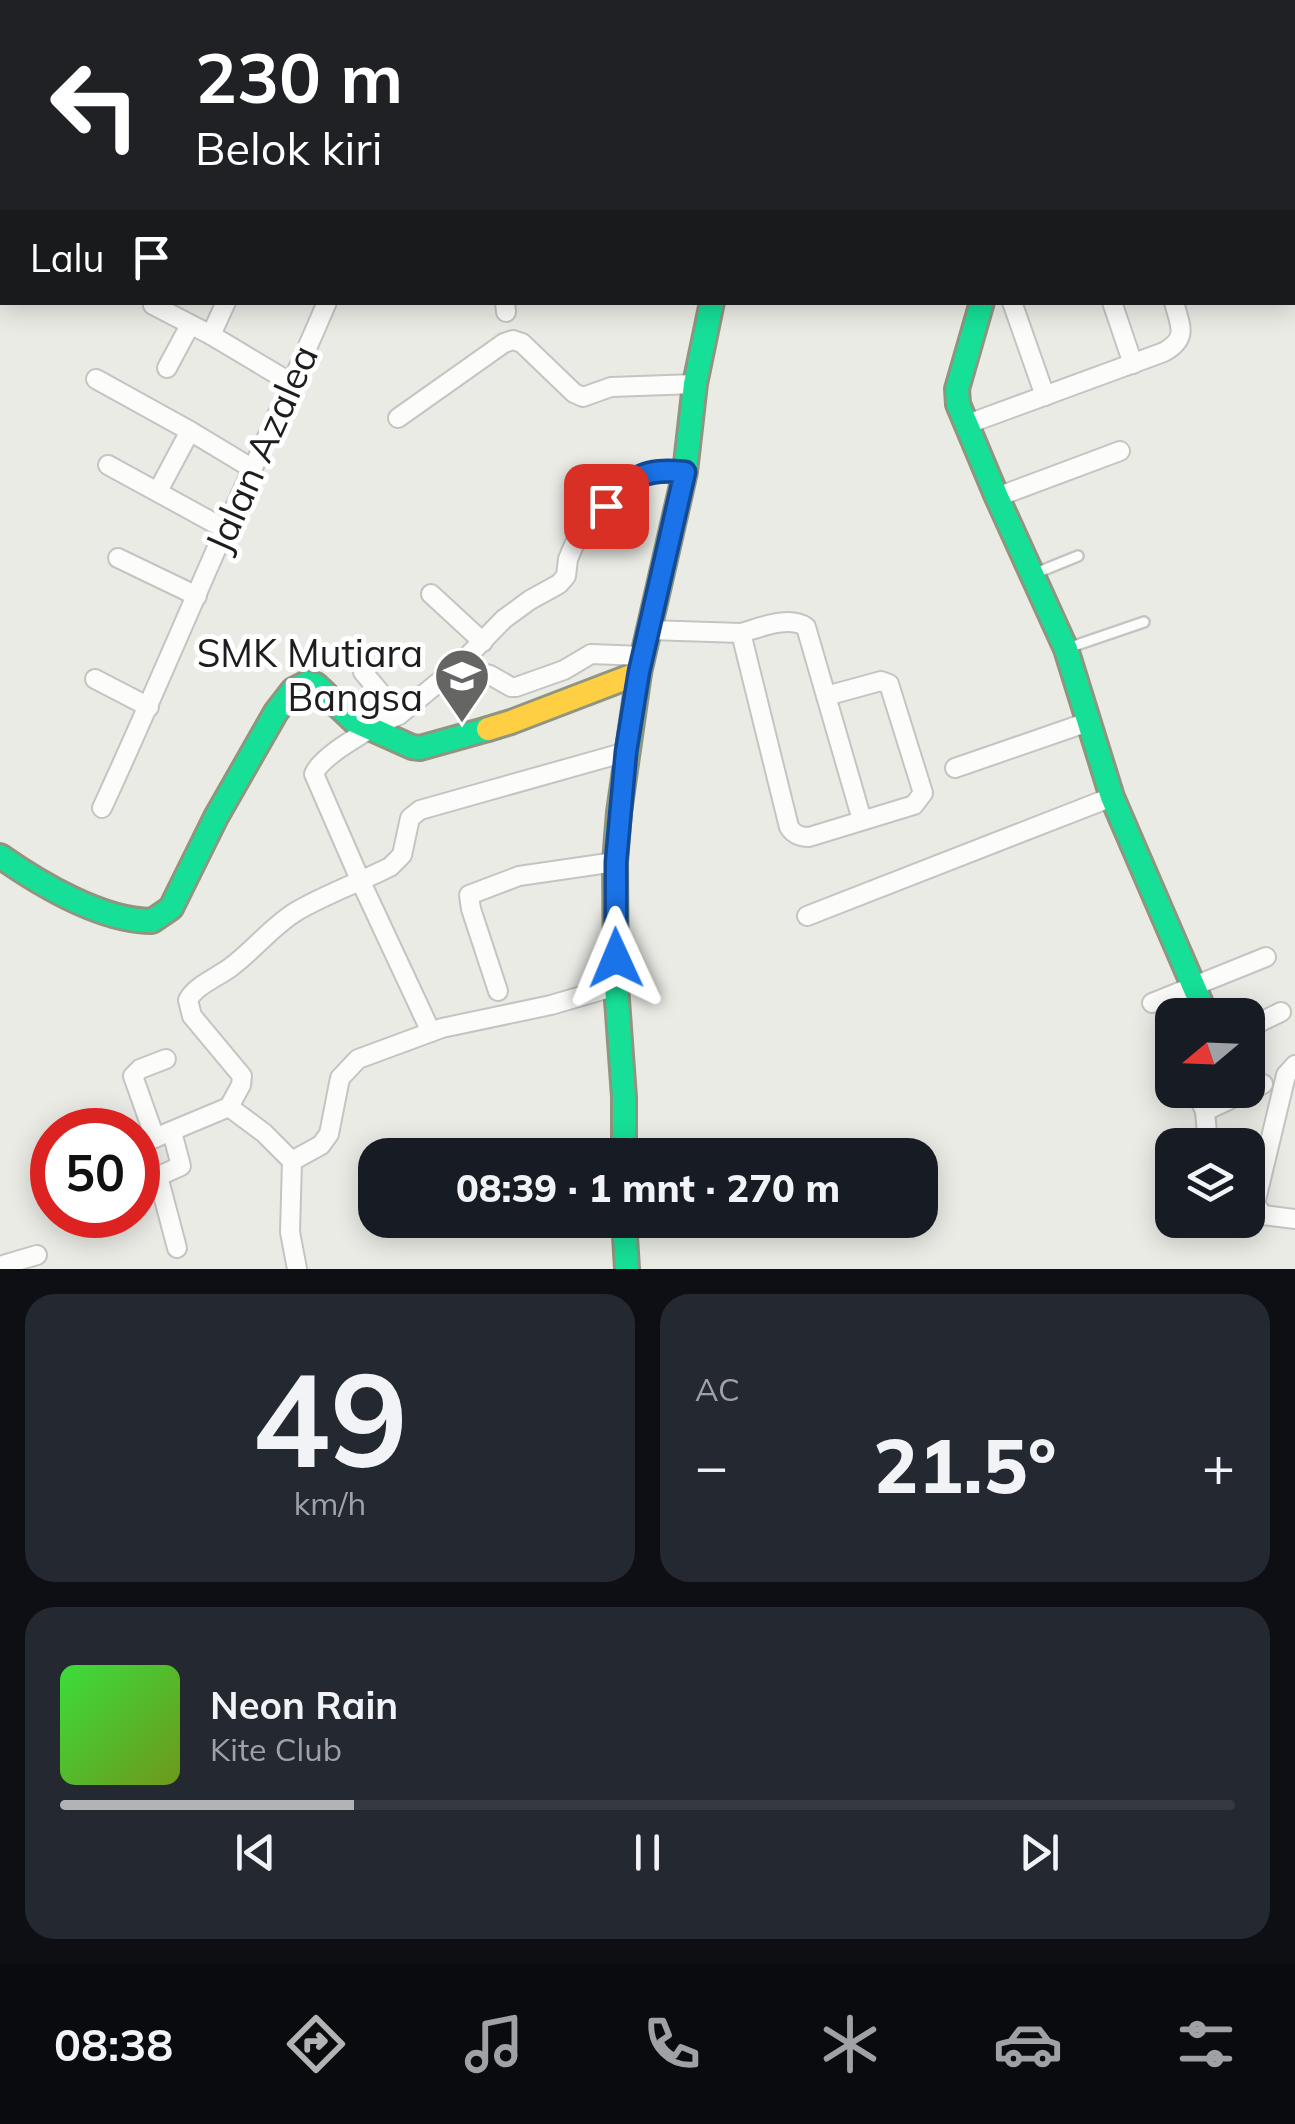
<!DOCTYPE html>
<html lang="id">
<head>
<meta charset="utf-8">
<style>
	body { margin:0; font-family:Mulish,sans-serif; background:#242831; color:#f1f3f6; height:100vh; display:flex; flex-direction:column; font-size:38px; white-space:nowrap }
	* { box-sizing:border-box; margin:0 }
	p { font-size:32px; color:#9ea1a6 }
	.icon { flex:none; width:55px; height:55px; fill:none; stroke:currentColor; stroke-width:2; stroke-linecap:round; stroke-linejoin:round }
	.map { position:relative; height:1269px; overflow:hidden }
	.drawer { display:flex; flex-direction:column; gap:25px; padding:25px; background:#0d0f14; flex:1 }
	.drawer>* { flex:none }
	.guide { position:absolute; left:0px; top:0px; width:1295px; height:305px; box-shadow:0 5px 25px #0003; background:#202124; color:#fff; overflow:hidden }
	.needle { width:65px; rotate:251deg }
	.controls { position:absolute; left:1155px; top:998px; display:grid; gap:20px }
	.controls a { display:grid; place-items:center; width:110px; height:110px; border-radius:20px; background:#171b24; box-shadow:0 5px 25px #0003; font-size:50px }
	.speed { position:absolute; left:30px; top:1108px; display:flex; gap:20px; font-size:50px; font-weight:700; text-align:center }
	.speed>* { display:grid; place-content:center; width:130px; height:130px; border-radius:50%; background:#171b24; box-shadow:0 5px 25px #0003; line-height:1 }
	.speed .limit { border:15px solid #d22; background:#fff; color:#111 }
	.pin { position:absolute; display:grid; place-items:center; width:85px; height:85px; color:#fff; margin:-42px; border-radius:20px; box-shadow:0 5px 15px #0006 }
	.me { position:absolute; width:110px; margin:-55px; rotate:359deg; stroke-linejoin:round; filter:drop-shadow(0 0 8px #0008) }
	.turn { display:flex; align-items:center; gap:35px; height:210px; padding:0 30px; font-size:45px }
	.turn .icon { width:130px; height:130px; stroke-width:2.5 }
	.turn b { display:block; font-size:70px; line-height:85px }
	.then { display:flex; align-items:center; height:95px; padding:0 30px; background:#0003; gap:20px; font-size:38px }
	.big { font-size:75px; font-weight:800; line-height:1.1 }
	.drawer .card { flex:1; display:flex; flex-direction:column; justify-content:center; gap:15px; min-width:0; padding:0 35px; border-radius:30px; background:#242831 }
	.drawer .dial { align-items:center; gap:0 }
	.dial b { font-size:130px; line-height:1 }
	.song { display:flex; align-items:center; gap:30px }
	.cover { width:120px; height:120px; border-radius:15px; background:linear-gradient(135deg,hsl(120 70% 55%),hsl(80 70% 35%)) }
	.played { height:10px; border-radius:5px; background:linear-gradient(90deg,#b2b3b4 25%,#363941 25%) }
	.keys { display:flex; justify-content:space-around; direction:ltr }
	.heat { display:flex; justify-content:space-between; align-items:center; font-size:55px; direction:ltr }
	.drawer .tiles { flex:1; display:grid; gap:25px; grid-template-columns:1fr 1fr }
	.card:last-child { grid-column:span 2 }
	.trip { position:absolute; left:358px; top:1138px; width:580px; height:100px; border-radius:30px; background:#171b24; box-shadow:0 5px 25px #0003; font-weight:800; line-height:100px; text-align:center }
	.dock { display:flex; height:160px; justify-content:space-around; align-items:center; background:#090b0e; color:#9ea1a6 }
	.dock .icon { width:70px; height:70px }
	.dock .selected { color:#b2b3b4 }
	.dock b { font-size:45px; color:#f1f3f6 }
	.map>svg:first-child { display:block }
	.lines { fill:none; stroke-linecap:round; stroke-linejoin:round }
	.lane-casing { stroke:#c4c4c2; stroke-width:14 }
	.street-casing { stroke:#c4c4c2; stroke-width:22 }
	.fast-casing { stroke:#90957f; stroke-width:28 }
	.slow-casing { stroke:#90957f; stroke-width:28 }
	.lane { stroke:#fcfcfb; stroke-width:9 }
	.street { stroke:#fcfcfb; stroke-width:18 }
	.fast { stroke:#16e098; stroke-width:22 }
	.slow { stroke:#ffcf43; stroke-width:22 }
	.route-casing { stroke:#114b97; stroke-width:25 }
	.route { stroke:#1a73e8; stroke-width:18 }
	.labels { text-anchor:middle; stroke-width:10; stroke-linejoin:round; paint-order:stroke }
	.street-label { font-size:38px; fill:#1d1d1d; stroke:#fff }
	.poi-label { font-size:38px; fill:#1d1d1d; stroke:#fff; text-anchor:end }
</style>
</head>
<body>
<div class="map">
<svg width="1295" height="1269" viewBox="0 0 1295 1269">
	<rect width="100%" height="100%" fill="#ebebe6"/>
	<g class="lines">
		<g class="lane-casing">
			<g id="lane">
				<path d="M1036,573L1078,556"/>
				<path d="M1068,648L1144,622"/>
			</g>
		</g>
		<g class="street-casing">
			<g id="street">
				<path d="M398,0L401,2"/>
				<path d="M644,0V2"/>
				<path d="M783,0V2"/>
				<path d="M39,2L40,0"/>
				<path d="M267,2L270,0"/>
				<path d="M520,2L523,0"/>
				<path d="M1035,2V0"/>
				<path d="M1211,2L1212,0"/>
				<path d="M0,40L2,42"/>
				<path d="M0,63L2,59"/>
				<path d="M505,302L506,312"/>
				<path d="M1012,302L1045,396"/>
				<path d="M1112,302L1133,364"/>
				<path d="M153,305L211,335L293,384"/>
				<path d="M211,335L226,302"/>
				<path d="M167,368L190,325"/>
				<path d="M96,379L190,431L253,469"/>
				<path d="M398,418L504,343L513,340L522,343L574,393L583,397L611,387L695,384"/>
				<path d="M965,425L1164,352C1189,338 1180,326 1174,302"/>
				<path d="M108,465L225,529"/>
				<path d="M158,491L190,431"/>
				<path d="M997,497L1120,451"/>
				<path d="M118,558L197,596"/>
				<path d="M431,594L483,642"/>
				<path d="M649,630L741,633L789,827C794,835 800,837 809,837L914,805L923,793L889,684L881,681L826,696"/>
				<path d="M741,633C759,628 789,615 806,627L862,820"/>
				<path d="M457,667L490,675L511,687H516L564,670L591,654L643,656"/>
				<path d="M363,672L399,715L457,667L504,619L530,600L559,584L566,576L568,559L574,545L585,529L625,486L651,472L661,470L685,472"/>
				<path d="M95,679L149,707"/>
				<path d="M399,715C378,724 322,754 314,774L361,882L431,1032"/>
				<path d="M955,768L1088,722"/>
				<path d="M102,808C145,715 185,620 226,527C260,452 295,378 327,302"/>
				<path d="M807,916L1112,797"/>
				<path d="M498,991L471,909L469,895L519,876L615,862"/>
				<path d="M1152,1003L1266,957"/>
				<path d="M1248,1028L1281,1012"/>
				<path d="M1295,1065L1286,1075L1255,1204L1263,1215L1295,1219"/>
				<path d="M1195,1090L1205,1111L1208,1145"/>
				<path d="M229,1107L241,1085L242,1076L192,1016L188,1000C196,985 218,977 231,967C254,950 272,926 297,911C326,894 360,882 390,867L402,855L410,818L420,810L626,752"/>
				<path d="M1205,1111L1263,1084"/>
				<path d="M172,1132L181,1166L161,1175L159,1180L177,1248"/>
				<path d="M155,1138L133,1076L140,1069L166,1059"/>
				<path d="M138,1145L229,1107L264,1133L292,1161"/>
				<path d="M0,1266L37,1255"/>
				<path d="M297,1269L290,1232L292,1161L321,1145L329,1134L340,1078L358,1059L442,1028L551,1005L616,986"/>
			</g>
		</g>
		<g class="fast-casing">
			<g id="fast">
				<path d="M982,302L957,389L958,404L997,497L1066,649L1112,797L1206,1015"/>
				<path d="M0,856C40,884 102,921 152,921L171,908L216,817L276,712L293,690L307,683L316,685L354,721L412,747L420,748L488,729"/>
				<path d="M624,1155V1097L616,986L615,862L619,812L639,673L685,472L695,384L712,302"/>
				<path d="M624,1220L627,1269"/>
			</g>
		</g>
		<g class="slow-casing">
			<g id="slow">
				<path d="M761,0V2"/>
				<path d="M488,729L511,722L639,673"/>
			</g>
		</g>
		<use href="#lane" class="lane"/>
		<use href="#street" class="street"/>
		<use href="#fast" class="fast"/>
		<use href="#slow" class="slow"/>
	</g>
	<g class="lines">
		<g class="route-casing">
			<path id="route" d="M606,506C634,476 643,468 685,472L639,672L626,752L616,862V958"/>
		</g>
		<use href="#route" class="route"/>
	</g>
	<defs>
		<g id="school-pin" transform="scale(2.875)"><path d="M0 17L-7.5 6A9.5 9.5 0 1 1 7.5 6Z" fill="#656563" stroke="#fff"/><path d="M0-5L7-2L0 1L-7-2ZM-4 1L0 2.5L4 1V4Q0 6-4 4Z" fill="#fff"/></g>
	</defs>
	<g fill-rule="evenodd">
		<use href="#school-pin" x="462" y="676"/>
	</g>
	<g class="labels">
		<g class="street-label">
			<text transform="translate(262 449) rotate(-66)" y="13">Jalan Azalea</text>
		</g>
		<g class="poi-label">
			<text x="423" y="667">SMK Mutiara<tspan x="423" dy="44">Bangsa</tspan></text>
		</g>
	</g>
</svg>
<div class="controls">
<a><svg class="needle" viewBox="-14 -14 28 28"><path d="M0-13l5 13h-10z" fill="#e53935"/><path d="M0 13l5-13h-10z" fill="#9ea1a6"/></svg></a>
<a><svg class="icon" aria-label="layers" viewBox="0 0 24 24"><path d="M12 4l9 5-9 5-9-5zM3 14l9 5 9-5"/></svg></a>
</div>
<div class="speed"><div class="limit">50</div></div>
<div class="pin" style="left:606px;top:506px;background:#d93025"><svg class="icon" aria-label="arrive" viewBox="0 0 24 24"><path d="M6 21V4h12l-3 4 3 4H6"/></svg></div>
<svg class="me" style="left:616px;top:958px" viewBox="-20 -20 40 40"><path d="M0-17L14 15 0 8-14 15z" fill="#1a73e8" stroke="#fff" stroke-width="4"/></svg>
<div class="trip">08:39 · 1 mnt · 270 m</div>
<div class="guide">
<div class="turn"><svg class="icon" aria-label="left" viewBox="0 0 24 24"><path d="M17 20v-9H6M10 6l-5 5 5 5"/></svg><div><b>230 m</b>Belok kiri</div></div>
<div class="then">Lalu<svg class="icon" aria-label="arrive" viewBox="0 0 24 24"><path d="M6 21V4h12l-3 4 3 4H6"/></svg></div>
</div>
</div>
<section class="drawer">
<div class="tiles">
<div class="card dial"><b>49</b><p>km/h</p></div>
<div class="card"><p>AC</p>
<div class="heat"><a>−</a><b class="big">21.5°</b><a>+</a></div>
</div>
<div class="card">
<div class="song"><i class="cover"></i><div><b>Neon Rain</b><p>Kite Club</p></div></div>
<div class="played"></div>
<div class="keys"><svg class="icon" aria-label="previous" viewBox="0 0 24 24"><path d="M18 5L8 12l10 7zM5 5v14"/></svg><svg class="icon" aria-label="pause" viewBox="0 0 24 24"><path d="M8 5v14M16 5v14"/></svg><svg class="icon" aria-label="next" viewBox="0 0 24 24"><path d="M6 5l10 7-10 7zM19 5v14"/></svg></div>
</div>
</div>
</section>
<nav class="dock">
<b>08:38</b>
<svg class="icon selected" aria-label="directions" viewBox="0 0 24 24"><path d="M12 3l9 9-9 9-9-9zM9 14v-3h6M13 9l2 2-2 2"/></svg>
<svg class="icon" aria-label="music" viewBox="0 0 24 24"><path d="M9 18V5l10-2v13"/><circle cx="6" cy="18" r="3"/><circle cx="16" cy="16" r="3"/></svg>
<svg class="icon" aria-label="phone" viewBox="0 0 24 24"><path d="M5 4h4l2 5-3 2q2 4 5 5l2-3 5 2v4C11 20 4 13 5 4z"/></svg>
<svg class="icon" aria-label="climate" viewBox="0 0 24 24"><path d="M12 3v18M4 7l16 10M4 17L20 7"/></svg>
<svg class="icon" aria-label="car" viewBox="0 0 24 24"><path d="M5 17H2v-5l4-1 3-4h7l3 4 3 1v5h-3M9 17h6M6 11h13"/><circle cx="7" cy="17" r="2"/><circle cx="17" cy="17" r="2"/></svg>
<svg class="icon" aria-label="filters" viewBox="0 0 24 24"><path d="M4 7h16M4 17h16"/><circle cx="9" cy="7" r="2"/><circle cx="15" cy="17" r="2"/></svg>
</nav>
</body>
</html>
